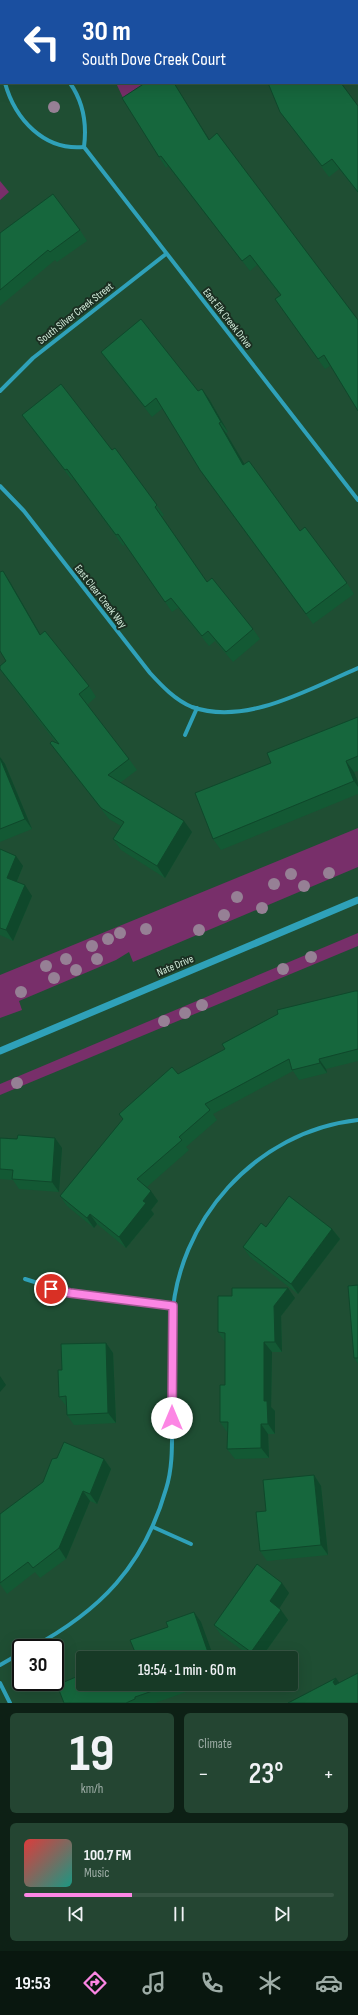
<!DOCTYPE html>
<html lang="en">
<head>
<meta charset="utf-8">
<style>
	body { margin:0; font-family:"Sofia Sans Condensed",sans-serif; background:#244532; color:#f1f3f6; height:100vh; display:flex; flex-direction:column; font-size:15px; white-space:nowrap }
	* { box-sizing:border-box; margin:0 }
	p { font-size:13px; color:#9eada7 }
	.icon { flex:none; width:22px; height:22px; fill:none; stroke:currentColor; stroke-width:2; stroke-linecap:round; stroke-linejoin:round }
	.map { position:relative; height:1703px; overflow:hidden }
	.side { display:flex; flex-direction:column; gap:10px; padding:10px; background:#0d2015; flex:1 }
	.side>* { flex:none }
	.guide { position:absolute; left:0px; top:0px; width:358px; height:84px; box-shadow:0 4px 16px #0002,0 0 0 1px #365443; background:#1a4fa0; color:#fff; overflow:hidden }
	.speed { position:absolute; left:12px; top:1639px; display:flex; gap:8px; font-size:20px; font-weight:700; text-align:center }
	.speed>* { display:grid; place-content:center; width:52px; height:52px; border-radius:50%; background:#173a26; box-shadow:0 4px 16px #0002,0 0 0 1px #365443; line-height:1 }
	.speed .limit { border:2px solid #111; border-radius:6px; background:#fff; color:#111 }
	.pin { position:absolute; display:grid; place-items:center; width:34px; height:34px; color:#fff; margin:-17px; border:2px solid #fff; border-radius:50%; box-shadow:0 1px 4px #0007 }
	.me { position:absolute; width:44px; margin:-22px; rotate:0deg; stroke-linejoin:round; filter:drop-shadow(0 0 3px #0008) }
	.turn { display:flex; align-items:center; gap:14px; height:84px; padding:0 16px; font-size:18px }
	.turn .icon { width:52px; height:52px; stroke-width:2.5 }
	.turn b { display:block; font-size:28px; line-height:34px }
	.big { font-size:30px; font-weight:600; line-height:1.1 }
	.side .tile { flex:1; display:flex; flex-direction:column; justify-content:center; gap:6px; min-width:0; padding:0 14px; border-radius:6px; background:#244532 }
	.side .dial { align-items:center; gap:0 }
	.dial b { font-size:52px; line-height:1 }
	.song { display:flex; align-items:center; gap:12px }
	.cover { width:48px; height:48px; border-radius:6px; background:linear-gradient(135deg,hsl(0 70% 55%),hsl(170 70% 35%)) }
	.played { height:4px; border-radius:2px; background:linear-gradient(90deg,#fc86e4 35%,#365443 35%) }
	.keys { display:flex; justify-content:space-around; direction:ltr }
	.heat { display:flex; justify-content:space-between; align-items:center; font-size:22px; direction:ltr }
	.side .tiles { flex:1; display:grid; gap:10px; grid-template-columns:1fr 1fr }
	.tile:last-child { grid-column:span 2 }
	.trip { position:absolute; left:76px; top:1651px; width:222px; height:40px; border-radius:4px; background:#173a26; box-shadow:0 4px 16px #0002,0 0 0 1px #365443; font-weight:600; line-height:40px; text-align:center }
	.tab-bar { display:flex; height:64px; justify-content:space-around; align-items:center; background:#09170f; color:#9eada7 }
	.tab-bar .icon { width:28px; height:28px }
	.tab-bar .current { color:#fc86e4 }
	.tab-bar b { font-size:18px; color:#f1f3f6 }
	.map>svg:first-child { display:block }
	.green { fill:#782f6a }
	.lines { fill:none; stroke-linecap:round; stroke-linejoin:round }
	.minor { stroke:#2fa1b9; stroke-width:4 }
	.tertiary { stroke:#2fa1b9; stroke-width:7 }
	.tree { fill:#968095 }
	.wall { fill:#135934 }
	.shaded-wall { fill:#0f482b }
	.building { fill:#16673d; stroke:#0f482b }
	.route-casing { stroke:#a45794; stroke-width:10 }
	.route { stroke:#fc86e4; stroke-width:7 }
	.labels { text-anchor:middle; stroke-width:4; stroke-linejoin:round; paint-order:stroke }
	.street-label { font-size:11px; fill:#d1ead9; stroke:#1b2f22 }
</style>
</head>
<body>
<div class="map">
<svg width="358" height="1703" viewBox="0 0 358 1703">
	<rect width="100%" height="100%" fill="#1f4e33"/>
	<g class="green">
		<path d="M115,0H206L114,1Z"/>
		<path d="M116,83H152L125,102Z"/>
		<path d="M0,181L9,192L0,200Z"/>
		<path d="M358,828V867L133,962L129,952L116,960L19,1001L22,1010L0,1018V975Z"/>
		<path d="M358,933V946L0,1095V1084Z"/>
	</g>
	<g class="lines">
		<g class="minor">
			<path d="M0,39L1,40"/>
			<path d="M5,83C15,119 44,151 84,147"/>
			<path d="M70,83C84,103 87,124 84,147L358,500"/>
			<path d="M0,391L33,358L166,254"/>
			<path d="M0,486L24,511L150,673C162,686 175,700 192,707C246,726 309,689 358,668"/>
			<path d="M185,735L197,708"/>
			<path d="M25,1279L70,1293L173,1306"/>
			<path d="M153,1527L191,1544"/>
			<path d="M31,1648C100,1611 144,1566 166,1489C173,1467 172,1443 172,1421C172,1388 170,1355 172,1322C176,1221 256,1131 358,1120"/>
			<path d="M0,1665L21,1653"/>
			<path d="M0,1683L10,1703"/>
		</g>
		<path class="tertiary" d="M0,1051L358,900"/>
	</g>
	<g class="tree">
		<circle cx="54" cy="107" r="6"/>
		<circle cx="329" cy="873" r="6"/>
		<circle cx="291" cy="874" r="6"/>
		<circle cx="274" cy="884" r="6"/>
		<circle cx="304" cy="886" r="6"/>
		<circle cx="237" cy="897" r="6"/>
		<circle cx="262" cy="908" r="6"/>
		<circle cx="224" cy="915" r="6"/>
		<circle cx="146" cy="929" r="6"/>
		<circle cx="199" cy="930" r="6"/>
		<circle cx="120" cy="933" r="6"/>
		<circle cx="108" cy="939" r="6"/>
		<circle cx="92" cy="946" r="6"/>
		<circle cx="311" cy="957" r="6"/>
		<circle cx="66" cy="959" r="6"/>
		<circle cx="97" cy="959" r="6"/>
		<circle cx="46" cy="966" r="6"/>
		<circle cx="283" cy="969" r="6"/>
		<circle cx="76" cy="970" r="6"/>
		<circle cx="54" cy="978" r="6"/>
		<circle cx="21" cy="992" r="6"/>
		<circle cx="202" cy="1005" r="6"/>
		<circle cx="185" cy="1013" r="6"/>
		<circle cx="164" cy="1021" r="6"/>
		<circle cx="17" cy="1083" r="6"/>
	</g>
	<g class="wall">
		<path d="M174,83L330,366L325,369L275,299L280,295L257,265L250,271L168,166L166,168L159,157Z"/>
		<path d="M358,106V193L339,169L329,177L280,112Z"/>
		<path d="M80,230L87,241L57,262L55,260L0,306V233Z"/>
		<path d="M101,352L198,391L209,399L228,432L226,433L244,464L300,531L347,583L354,594L313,624L207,480L163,408L152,417L108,362Z"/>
		<path d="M22,415L112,450L115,448L164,515L162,517L207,582L253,629L260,639L233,662L215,641L209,646L178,608L172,612L125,544L123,546L74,479L72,480L29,425Z"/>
		<path d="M10,582L40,634L89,686L96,697L87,705L129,759L137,770L120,783L192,832L165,878L121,850L113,839L121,826L109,819L58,754L50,743L57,744L0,670L6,661Z"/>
		<path d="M358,717V771L354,772L358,783V794L221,850L213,839L271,763Z"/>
		<path d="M0,757L5,764L32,829L0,842Z"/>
		<path d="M0,849L23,866L17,882L32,896L13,941L0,935Z"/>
		<path d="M358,991V1061L326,1069L327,1073L299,1080L293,1071L213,1114L217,1120L186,1147L189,1150L147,1187L158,1201L151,1210L154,1214L126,1248L97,1224L94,1228L67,1206L60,1196L123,1119L119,1114L178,1074Z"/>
		<path d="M0,1138L17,1139L55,1138L62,1148L59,1192L19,1189L13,1180L0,1179Z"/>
		<path d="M332,1229L340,1239L298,1294L250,1257L243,1247Z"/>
		<path d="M358,1285V1364L354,1358Z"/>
		<path d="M295,1298L281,1316L282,1352H272L271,1407L275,1411V1434H268L269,1458L235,1459L227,1449V1432L220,1422L225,1385V1342L218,1332Z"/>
		<path d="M106,1343L113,1353L116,1423L74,1425L67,1415V1407L59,1397L62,1370Z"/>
		<path d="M104,1459L111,1469L97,1504L90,1501L66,1559L40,1578L35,1572L7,1594L0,1584V1514Z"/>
		<path d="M314,1475L321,1486L328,1555L267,1561L260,1551L266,1511Z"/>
		<path d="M289,1593L279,1608L288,1620L261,1658H253L221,1635L214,1625Z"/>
		<path d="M83,1684H209L155,1703H64Z"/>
	</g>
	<g class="shaded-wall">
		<path d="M174,83L216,150L209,140Z"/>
		<path d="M202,389L209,399L228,432L221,422Z"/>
		<path d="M219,423L226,433L251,475L243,465Z"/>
		<path d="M3,571L10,582L47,646L40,635Z"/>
		<path d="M0,757L5,764L32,829L25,819L0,758Z"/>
		<path d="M346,761L354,772L358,783V787L354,781Z"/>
		<path d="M184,821L192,832L165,878L157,866Z"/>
		<path d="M16,856L23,866L14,888L7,878Z"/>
		<path d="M25,885L32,896L13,941L6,930Z"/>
		<path d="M319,1059L326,1069L327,1073L320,1063Z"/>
		<path d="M55,1138L62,1148L59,1192L52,1182Z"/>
		<path d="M151,1191L158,1201L151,1210L154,1214L126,1248L119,1237L143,1201Z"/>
		<path d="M90,1214L97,1224L94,1228L87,1218Z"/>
		<path d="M332,1229L340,1239L298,1294L291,1284Z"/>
		<path d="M288,1288L295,1298L281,1316L282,1352L275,1342L274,1306Z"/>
		<path d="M264,1342L272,1352L271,1407L275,1411V1434L268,1424L264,1401Z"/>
		<path d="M106,1343L113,1353L116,1423L108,1413Z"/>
		<path d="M0,1376L6,1385L0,1392Z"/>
		<path d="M261,1424L268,1434L269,1458L261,1448Z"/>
		<path d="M104,1459L111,1469L97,1504L90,1494Z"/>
		<path d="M314,1475L321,1486L328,1555L321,1545Z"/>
		<path d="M83,1491L90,1501L66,1559L59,1548Z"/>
		<path d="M282,1583L289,1593L277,1612L270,1601Z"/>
		<path d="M281,1610L288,1620L261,1658H255L251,1652Z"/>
		<path d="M194,1612L201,1622L214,1658H210Z"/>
		<path d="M336,1678L343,1688L335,1685L333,1682Z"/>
	</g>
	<g class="building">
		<path d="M145,83H174L209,140L217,133L358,320V411L324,355L318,359L275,299L281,295L250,255L242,261L161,156L159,157L122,98Z"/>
		<path d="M268,83H341L358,106V192L332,159L322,166L280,112Z"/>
		<path d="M53,194L80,230L50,252L48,250L0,290V233Z"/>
		<path d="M141,319L198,391L202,389L221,422L219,423L243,465L249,461L300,531L305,527L347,583L306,614L200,470L156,398L145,407L101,352Z"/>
		<path d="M61,384L112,450L115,448L157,505L155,507L207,582L212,578L253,629L226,652L208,631L202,636L171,598L165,602L118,534L116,535L67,469L65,470L22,415Z"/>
		<path d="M3,571L40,635L45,631L89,686L79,694L129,759L108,775L184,821L157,866L113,839L124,822L101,808L50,743L52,741L59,744L0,669V666L6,661L0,651V572Z"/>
		<path d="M358,717V756L346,761L354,781L213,839L195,793L271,763L267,753Z"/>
		<path d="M0,758L25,819L0,829Z"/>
		<path d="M0,849L16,856L7,878L25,885L6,930L0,928Z"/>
		<path d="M355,991H358V1049L319,1059L320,1063L292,1070L289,1059L205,1104L210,1110L179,1137L182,1140L137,1179L151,1191L143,1201L146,1203L119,1237L90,1214L87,1218L60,1196L123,1119L119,1114L172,1067L178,1074L225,1049L222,1044L278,1014L277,1010Z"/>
		<path d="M18,1135L55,1138L52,1182L12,1179L13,1170L0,1169V1138L17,1139Z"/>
		<path d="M289,1196L332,1229L291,1284L243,1247L261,1223L266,1227Z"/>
		<path d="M358,1285V1358H354L348,1286Z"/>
		<path d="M232,1288H288L274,1306L275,1342H264V1401H267L268,1424H261V1448L227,1449L228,1422H220V1385H225V1333L218,1332V1296H232Z"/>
		<path d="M106,1343L108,1413L67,1415L66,1396L59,1397L58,1370H62L61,1344Z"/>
		<path d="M64,1442L104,1459L90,1494L83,1491L59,1548L33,1568L28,1562L0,1583V1514L43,1482L52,1459L57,1458Z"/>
		<path d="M314,1475L321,1545L260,1551L256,1512L266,1511L263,1480Z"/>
		<path d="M257,1564L282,1583L270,1601L281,1610L251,1652L214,1625Z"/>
		<path d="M194,1612L210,1658H121L135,1652L130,1640L168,1627L166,1622Z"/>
		<path d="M358,1673V1703H288L336,1678L333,1682L335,1685Z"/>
		<path d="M83,1674V1684H173L135,1697V1699L126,1703H64L57,1685Z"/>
	</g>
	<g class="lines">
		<g class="route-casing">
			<path id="route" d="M51,1289L70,1293L173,1306L172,1418"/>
		</g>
		<use href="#route" class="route"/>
	</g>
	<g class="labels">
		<g class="street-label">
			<text transform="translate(75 313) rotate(-38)" y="4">South Silver Creek Street</text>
			<text transform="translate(228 318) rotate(52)" y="4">East Elk Creek Drive</text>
			<text transform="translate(101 596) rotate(52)" y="4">East Clear Creek Way</text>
			<text transform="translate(175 965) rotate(-23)" y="4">Nate Drive</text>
		</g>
	</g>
</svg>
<div class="speed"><div class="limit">30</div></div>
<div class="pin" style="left:51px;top:1289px;background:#d93025"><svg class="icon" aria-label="arrive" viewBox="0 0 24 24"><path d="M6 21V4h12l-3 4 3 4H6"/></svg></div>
<svg class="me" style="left:172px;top:1418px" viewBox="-20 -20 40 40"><circle r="19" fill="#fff"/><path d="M0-13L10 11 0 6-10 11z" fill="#fc86e4"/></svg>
<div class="trip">19:54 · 1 min · 60 m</div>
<div class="guide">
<div class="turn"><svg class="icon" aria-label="left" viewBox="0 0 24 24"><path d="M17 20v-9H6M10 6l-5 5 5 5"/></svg><div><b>30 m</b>South Dove Creek Court</div></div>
</div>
</div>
<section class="side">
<div class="tiles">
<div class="tile dial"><b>19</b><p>km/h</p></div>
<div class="tile"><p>Climate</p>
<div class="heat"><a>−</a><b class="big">23°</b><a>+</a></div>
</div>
<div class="tile">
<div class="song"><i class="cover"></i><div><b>100.7 FM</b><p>Music</p></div></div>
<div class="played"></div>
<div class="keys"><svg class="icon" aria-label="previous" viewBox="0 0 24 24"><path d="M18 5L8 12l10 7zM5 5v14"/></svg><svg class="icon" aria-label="pause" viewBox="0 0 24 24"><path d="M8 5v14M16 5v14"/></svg><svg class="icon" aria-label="next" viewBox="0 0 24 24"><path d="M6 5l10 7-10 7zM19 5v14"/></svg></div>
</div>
</div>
</section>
<nav class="tab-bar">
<b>19:53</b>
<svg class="icon current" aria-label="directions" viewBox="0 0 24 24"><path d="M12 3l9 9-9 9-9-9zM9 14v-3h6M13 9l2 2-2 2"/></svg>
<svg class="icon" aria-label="music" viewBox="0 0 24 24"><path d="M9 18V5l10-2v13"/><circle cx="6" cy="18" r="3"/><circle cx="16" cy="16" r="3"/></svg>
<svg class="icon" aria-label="phone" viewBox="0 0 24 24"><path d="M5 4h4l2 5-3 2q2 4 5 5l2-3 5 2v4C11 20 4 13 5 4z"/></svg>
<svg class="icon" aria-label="climate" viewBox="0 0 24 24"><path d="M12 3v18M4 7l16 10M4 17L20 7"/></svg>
<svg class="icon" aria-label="car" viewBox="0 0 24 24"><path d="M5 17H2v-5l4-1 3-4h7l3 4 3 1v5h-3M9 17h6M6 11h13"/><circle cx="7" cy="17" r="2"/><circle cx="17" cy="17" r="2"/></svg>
</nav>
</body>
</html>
